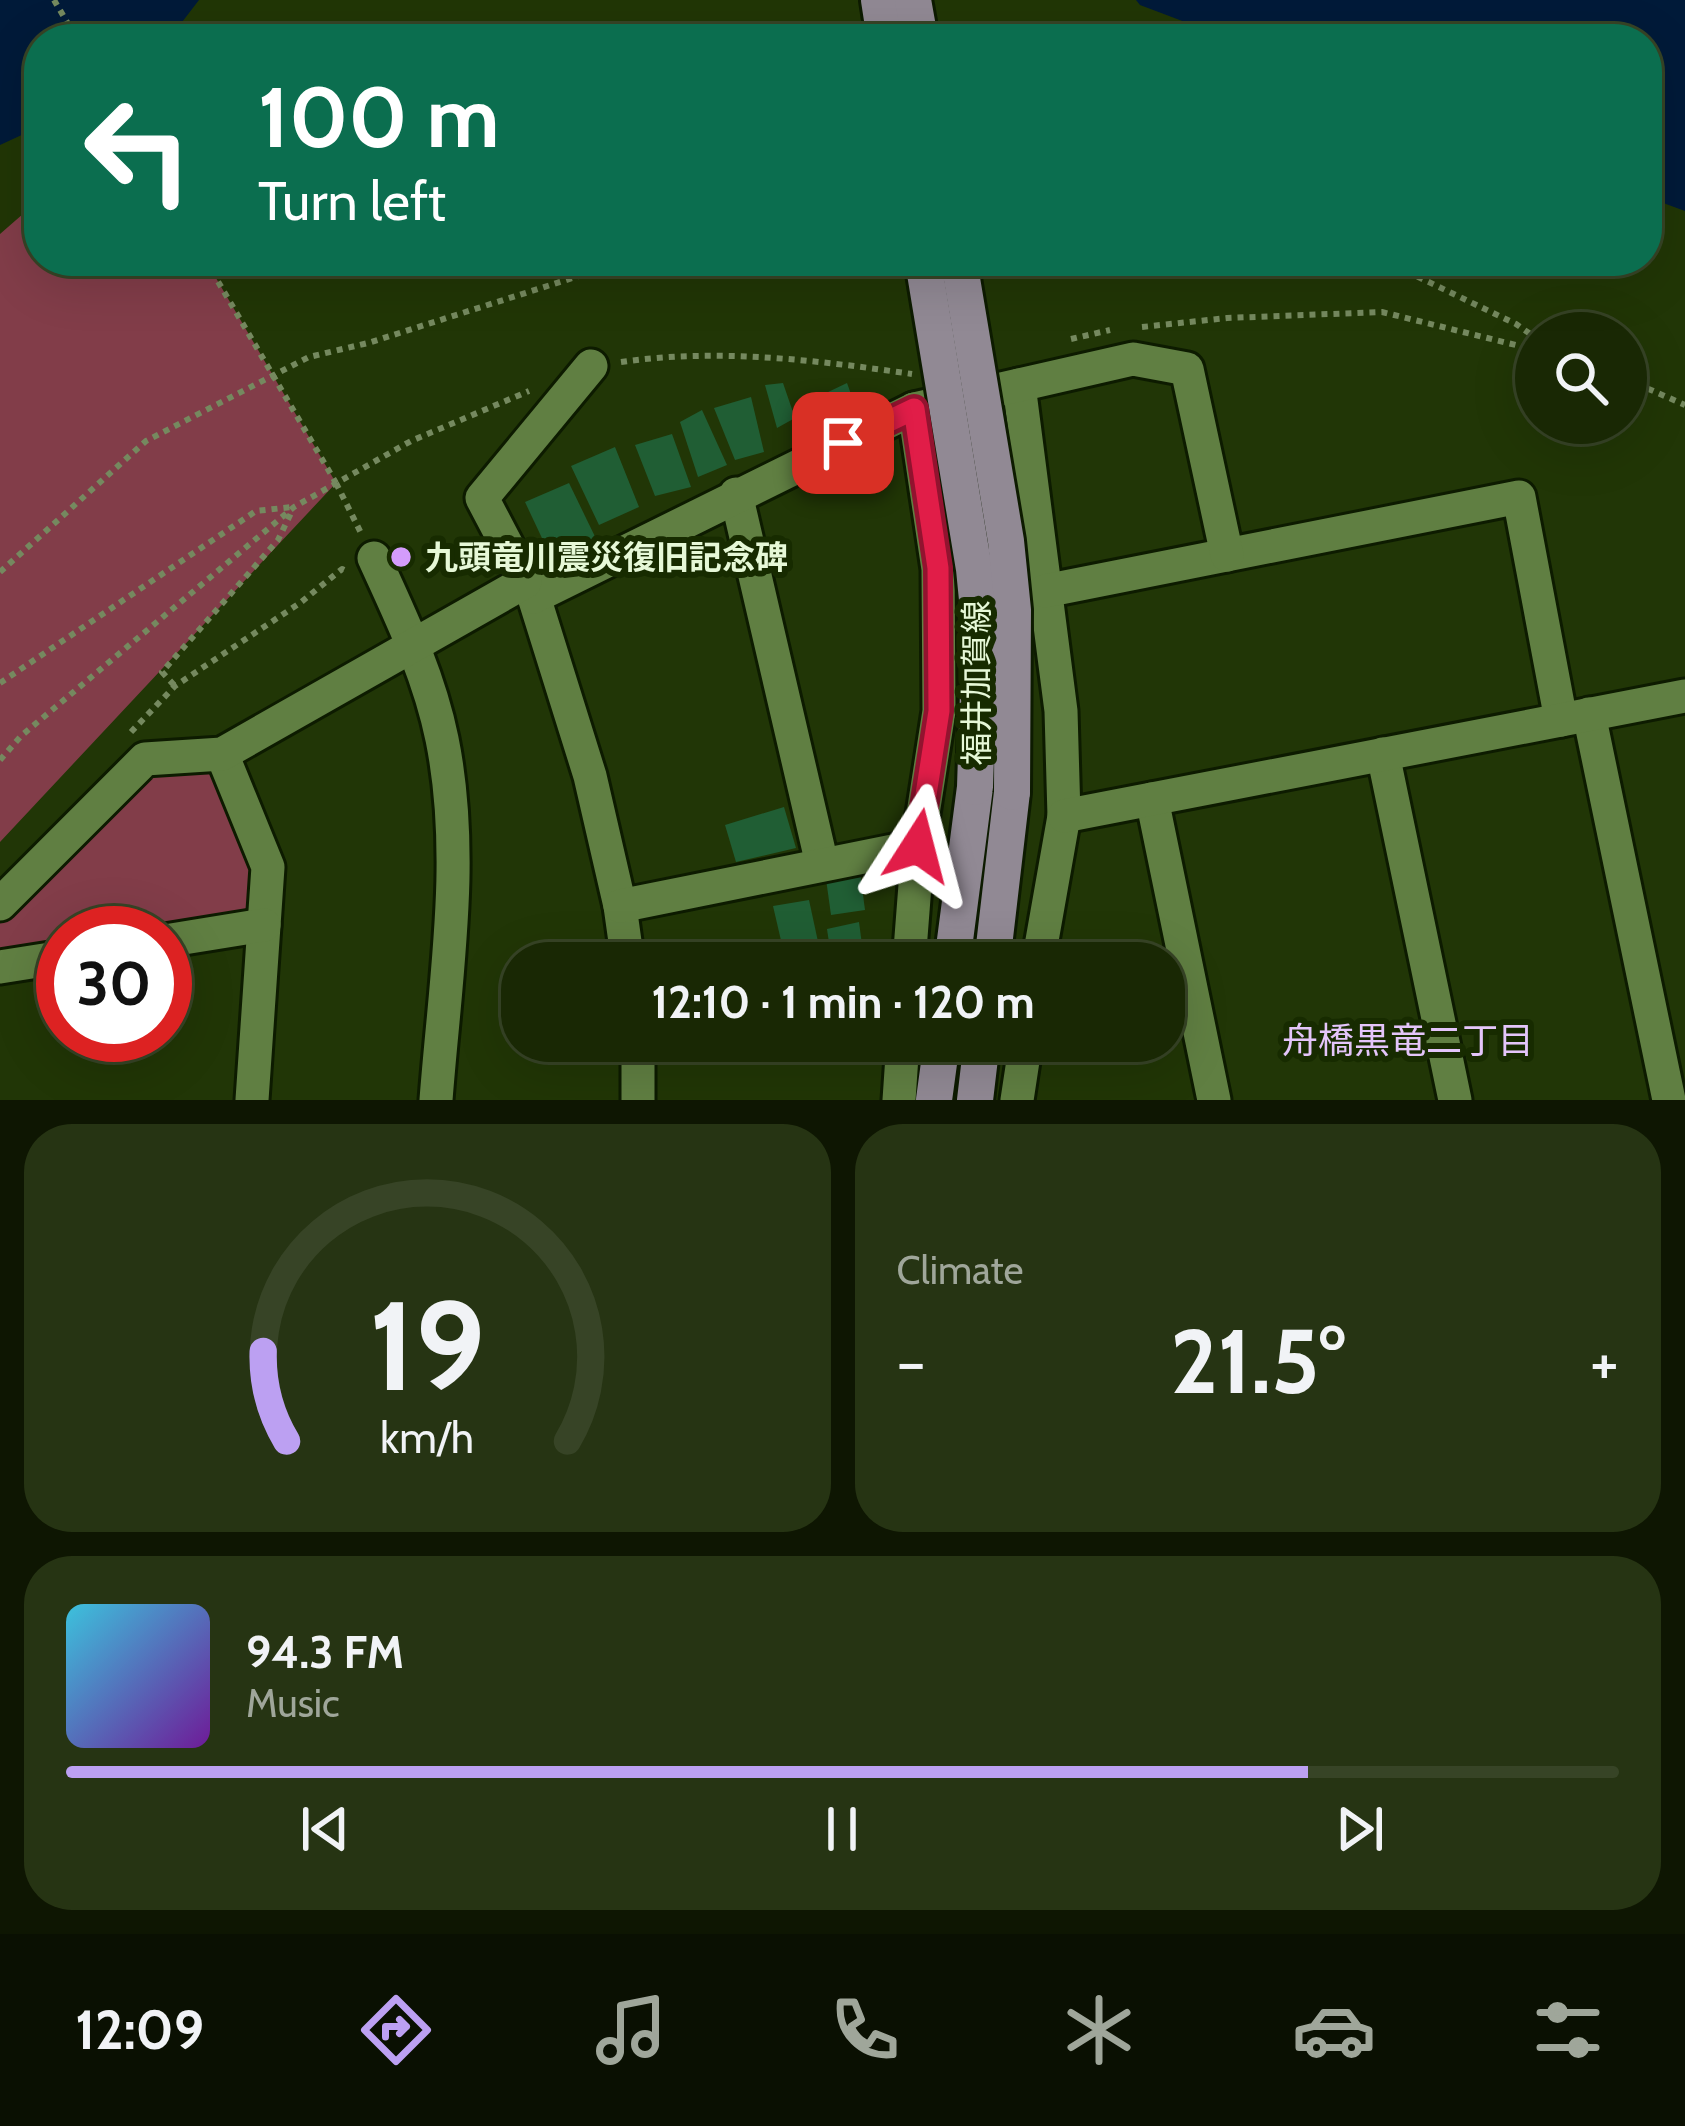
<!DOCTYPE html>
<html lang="en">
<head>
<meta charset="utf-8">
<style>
	body { margin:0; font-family:Cabin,"Noto Sans JP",sans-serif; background:#263413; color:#f1f3f6; height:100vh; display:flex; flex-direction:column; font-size:45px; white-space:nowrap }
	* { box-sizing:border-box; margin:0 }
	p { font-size:39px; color:#9fa69a }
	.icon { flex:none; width:66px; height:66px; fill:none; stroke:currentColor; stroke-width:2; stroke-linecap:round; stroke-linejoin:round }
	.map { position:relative; height:1100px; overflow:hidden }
	.drawer { display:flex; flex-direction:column; gap:24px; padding:24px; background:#0e1602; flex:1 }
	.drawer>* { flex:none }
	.banner { position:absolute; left:24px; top:24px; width:1638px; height:252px; border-radius:48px; box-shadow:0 12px 48px #0002,0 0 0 3px #374426; background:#0b6e4f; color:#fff; overflow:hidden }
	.controls { position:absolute; left:1515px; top:312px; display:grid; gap:24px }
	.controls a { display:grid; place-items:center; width:132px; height:132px; border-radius:50%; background:#192804; box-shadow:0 12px 48px #0002,0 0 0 3px #374426; font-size:60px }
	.speed { position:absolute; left:36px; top:906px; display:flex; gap:24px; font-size:60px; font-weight:700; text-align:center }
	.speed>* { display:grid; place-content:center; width:156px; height:156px; border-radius:50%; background:#192804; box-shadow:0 12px 48px #0002,0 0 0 3px #374426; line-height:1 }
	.speed .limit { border:18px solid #d22; background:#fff; color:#111 }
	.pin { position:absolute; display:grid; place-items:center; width:102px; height:102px; color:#fff; margin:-51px; border-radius:24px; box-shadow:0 6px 18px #0006 }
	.me { position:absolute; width:132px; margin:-66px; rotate:9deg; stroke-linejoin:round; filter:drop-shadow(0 0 9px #0008) }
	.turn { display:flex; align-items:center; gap:42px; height:252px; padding:0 36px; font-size:54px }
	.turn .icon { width:156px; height:156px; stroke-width:2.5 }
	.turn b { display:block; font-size:84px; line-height:102px }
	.big { font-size:90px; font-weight:800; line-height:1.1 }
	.drawer .card { flex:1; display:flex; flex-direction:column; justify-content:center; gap:18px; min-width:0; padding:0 42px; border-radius:48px; background:#263413 }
	.drawer .dial { align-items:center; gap:0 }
	.dial svg { height:312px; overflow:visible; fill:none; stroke:#374426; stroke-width:7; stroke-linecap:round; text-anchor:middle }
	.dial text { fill:#f1f3f6; stroke:none }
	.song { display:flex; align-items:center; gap:36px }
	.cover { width:144px; height:144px; border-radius:18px; background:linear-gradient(135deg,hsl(190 70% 55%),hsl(280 70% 35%)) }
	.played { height:12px; border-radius:6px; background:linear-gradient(90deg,#bca0f2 80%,#374426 80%) }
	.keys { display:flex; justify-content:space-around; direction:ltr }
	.heat { display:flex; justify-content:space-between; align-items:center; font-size:66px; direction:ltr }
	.drawer .tiles { flex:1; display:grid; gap:24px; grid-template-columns:1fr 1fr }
	.card:last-child { grid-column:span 2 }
	.trip { position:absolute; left:501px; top:942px; width:684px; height:120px; border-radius:48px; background:#192804; box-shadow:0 12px 48px #0002,0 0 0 3px #374426; font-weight:800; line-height:120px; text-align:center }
	.tabs { display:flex; height:192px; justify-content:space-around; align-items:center; background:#0a1002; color:#9fa69a }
	.tabs .icon { width:84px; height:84px }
	.tabs .active { color:#bca0f2 }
	.tabs b { font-size:54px; color:#f1f3f6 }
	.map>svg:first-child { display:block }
	.green { fill:#823d49 }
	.water { fill:#001a39 }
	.building { fill:#205e34 }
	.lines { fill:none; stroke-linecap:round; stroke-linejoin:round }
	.street-casing { stroke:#0d1b00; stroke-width:39 }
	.primary-casing { stroke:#0d1b00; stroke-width:42 }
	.path { stroke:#75895f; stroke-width:6; stroke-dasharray:6 6; stroke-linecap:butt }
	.street { stroke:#607f42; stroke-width:33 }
	.primary { stroke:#918994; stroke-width:36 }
	.primary-bridge-casing { stroke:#0d1b00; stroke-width:42; stroke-linecap:butt }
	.path-bridge { stroke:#75895f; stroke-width:6; stroke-dasharray:6 6; stroke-linecap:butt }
	.primary-bridge { stroke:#918994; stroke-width:36 }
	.route-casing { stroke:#92132f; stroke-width:30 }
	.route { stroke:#e11d48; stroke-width:21 }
	.poi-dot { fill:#d49cfb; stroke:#172b00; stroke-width:4.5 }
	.labels { text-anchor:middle; stroke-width:12; stroke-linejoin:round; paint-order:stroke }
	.poi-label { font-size:33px; font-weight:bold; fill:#e6f8d7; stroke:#172b00; text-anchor:start }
	.street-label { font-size:33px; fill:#e6f8d7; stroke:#172b00 }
	.neighbourhood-label { font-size:36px; fill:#e4c5fa; stroke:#172b00 }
</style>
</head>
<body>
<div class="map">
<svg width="1685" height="1100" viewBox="0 0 1685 1100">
	<rect width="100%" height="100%" fill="#213606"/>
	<g class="green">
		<path d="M39,200V261H206L336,483L0,842V234Z"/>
		<path d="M222,754L268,867L264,925L165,933H63V950L0,958V907L148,766Z"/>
	</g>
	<g class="water">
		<path d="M0,0H199L169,39H39V127L0,145Z"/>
		<path d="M1136,0H1685V211L1647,197V39H1230L1140,5Z"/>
	</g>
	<g class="building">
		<path d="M783,383L795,418L777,428L765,385Z"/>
		<path d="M847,383L862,425L823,441L805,403Z"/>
		<path d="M751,397L764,452L735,460L714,408Z"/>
		<path d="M702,410L727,465L698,477L680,422Z"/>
		<path d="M672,434L691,487L655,496L635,445Z"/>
		<path d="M615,447L639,507L599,525L571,466Z"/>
		<path d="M569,483L602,551L557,570L525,502Z"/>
		<path d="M784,807L796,848L736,862L725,825Z"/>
		<path d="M860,872L865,910L831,915L826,879Z"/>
		<path d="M809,900L820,951L786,962L773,906Z"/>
		<path d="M859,922L864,960L832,963L827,929Z"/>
	</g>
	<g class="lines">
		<g class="street-casing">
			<g id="street">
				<path d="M591,366L482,498L534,597L590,776L620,906L628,963"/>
				<path d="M1019,385L1061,711L1064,816L1038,963"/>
				<path d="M736,494L822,864"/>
				<path d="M374,558C401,617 429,675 442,739C466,857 445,981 436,1100"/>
				<path d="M1045,591L1519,497L1561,720"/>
				<path d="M534,597L914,409L1133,359L1187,369L1227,555"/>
				<path d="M1589,714L1669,1100"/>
				<path d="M222,754L268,867L252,1100"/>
				<path d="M1383,754L1455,1100"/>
				<path d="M1152,799L1214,1100"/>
				<path d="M1064,816L1685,696"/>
				<path d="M0,904L145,759L222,754L525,582"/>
				<path d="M620,906L918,846"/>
				<path d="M165,941L264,925"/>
				<path d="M909,963L918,846L939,711L938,569L914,409"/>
				<path d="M0,967L63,957"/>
				<path d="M638,1100V1041"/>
				<path d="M899,1100L903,1041"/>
				<path d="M1017,1100L1026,1041"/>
			</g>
		</g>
		<g class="primary-casing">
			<g id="primary">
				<path d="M879,0L885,39"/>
				<path d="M913,0L920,39"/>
				<path d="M952,963L975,787"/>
				<path d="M992,963L1012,792"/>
				<path d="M934,1100L942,1041"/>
				<path d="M975,1100L982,1041"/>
			</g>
		</g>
		<g class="path">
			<path d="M54,0L77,39"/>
			<path d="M1385,261L1516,324L1536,338"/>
			<path d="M1142,327L1227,318L1382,312L1536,350"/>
			<path d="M1071,339L1110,330"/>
			<path d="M621,362C718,348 815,360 912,374"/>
			<path d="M1626,379L1685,405"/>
			<path d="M336,483L361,533"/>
			<path d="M0,572L146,441L309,357L368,343L626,261"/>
			<path d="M0,683L256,511L292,507"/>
			<path d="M174,685L162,672L278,540L292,511"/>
			<path d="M131,732L175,686L300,603L342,569L348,572"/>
			<path d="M0,760L21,736L294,507L411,441L529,391"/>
		</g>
		<use href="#street" class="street"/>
		<use href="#primary" class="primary"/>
		<g class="primary-bridge-casing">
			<g id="primary-bridge">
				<path d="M923,261L974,569L980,630L975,787"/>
				<path d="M959,261L1006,541L1013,610L1012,792"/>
			</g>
		</g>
		<path class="path-bridge" d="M206,261L336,483"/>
		<use href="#primary-bridge" class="primary-bridge"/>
	</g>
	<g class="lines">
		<g class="route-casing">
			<path id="route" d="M843,443L914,409L938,568L939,711L918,846"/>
		</g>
		<use href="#route" class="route"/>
	</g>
	<circle class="poi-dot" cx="401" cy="557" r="12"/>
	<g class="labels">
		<g class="poi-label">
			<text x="425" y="569">九頭竜川震災復旧記念碑</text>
		</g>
		<g class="street-label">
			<text transform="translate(976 683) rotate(-90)" y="12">福井加賀線</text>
		</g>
		<g class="neighbourhood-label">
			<text x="1408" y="1053">舟橋黒竜二丁目</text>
		</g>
	</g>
</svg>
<div class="controls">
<a><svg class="icon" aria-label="search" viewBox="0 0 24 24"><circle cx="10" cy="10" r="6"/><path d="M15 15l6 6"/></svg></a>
</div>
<div class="speed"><div class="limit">30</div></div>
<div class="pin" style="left:843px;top:443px;background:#d93025"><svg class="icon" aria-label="arrive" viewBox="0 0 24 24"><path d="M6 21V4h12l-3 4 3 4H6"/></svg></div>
<svg class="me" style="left:918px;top:846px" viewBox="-20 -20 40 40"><path d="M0-17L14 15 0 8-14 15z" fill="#e11d48" stroke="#fff" stroke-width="4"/></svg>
<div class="trip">12:10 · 1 min · 120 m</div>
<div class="banner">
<div class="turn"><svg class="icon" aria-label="left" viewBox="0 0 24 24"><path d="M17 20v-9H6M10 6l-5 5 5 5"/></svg><div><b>100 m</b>Turn left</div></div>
</div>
</div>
<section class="drawer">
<div class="tiles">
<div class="card dial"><svg viewBox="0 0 100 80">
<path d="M14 69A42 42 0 1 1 86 69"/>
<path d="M14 69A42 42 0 0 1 8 46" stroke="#bca0f2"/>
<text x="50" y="56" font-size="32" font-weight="700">19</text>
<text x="50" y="72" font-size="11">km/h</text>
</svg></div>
<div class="card"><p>Climate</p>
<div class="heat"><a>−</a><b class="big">21.5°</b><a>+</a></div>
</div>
<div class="card">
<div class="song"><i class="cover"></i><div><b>94.3 FM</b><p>Music</p></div></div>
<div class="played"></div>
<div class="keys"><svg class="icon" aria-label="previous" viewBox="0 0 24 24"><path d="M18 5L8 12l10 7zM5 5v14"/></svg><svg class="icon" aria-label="pause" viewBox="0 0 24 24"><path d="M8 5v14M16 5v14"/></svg><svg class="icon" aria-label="next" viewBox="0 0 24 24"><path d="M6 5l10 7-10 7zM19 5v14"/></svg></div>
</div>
</div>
</section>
<nav class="tabs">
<b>12:09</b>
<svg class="icon active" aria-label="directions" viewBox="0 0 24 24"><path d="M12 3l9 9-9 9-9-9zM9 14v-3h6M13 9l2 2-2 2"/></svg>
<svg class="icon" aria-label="music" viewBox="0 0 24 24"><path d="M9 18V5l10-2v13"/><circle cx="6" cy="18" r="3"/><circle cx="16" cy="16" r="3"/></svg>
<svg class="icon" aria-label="phone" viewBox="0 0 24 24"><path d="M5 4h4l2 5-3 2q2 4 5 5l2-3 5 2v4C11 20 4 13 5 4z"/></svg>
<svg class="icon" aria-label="climate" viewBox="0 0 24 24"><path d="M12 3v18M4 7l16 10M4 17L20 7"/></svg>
<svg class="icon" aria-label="car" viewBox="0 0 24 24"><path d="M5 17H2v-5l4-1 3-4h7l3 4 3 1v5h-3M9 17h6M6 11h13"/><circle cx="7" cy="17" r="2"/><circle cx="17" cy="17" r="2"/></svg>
<svg class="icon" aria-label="filters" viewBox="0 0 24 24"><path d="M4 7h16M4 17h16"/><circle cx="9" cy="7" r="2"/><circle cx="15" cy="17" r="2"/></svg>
</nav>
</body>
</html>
